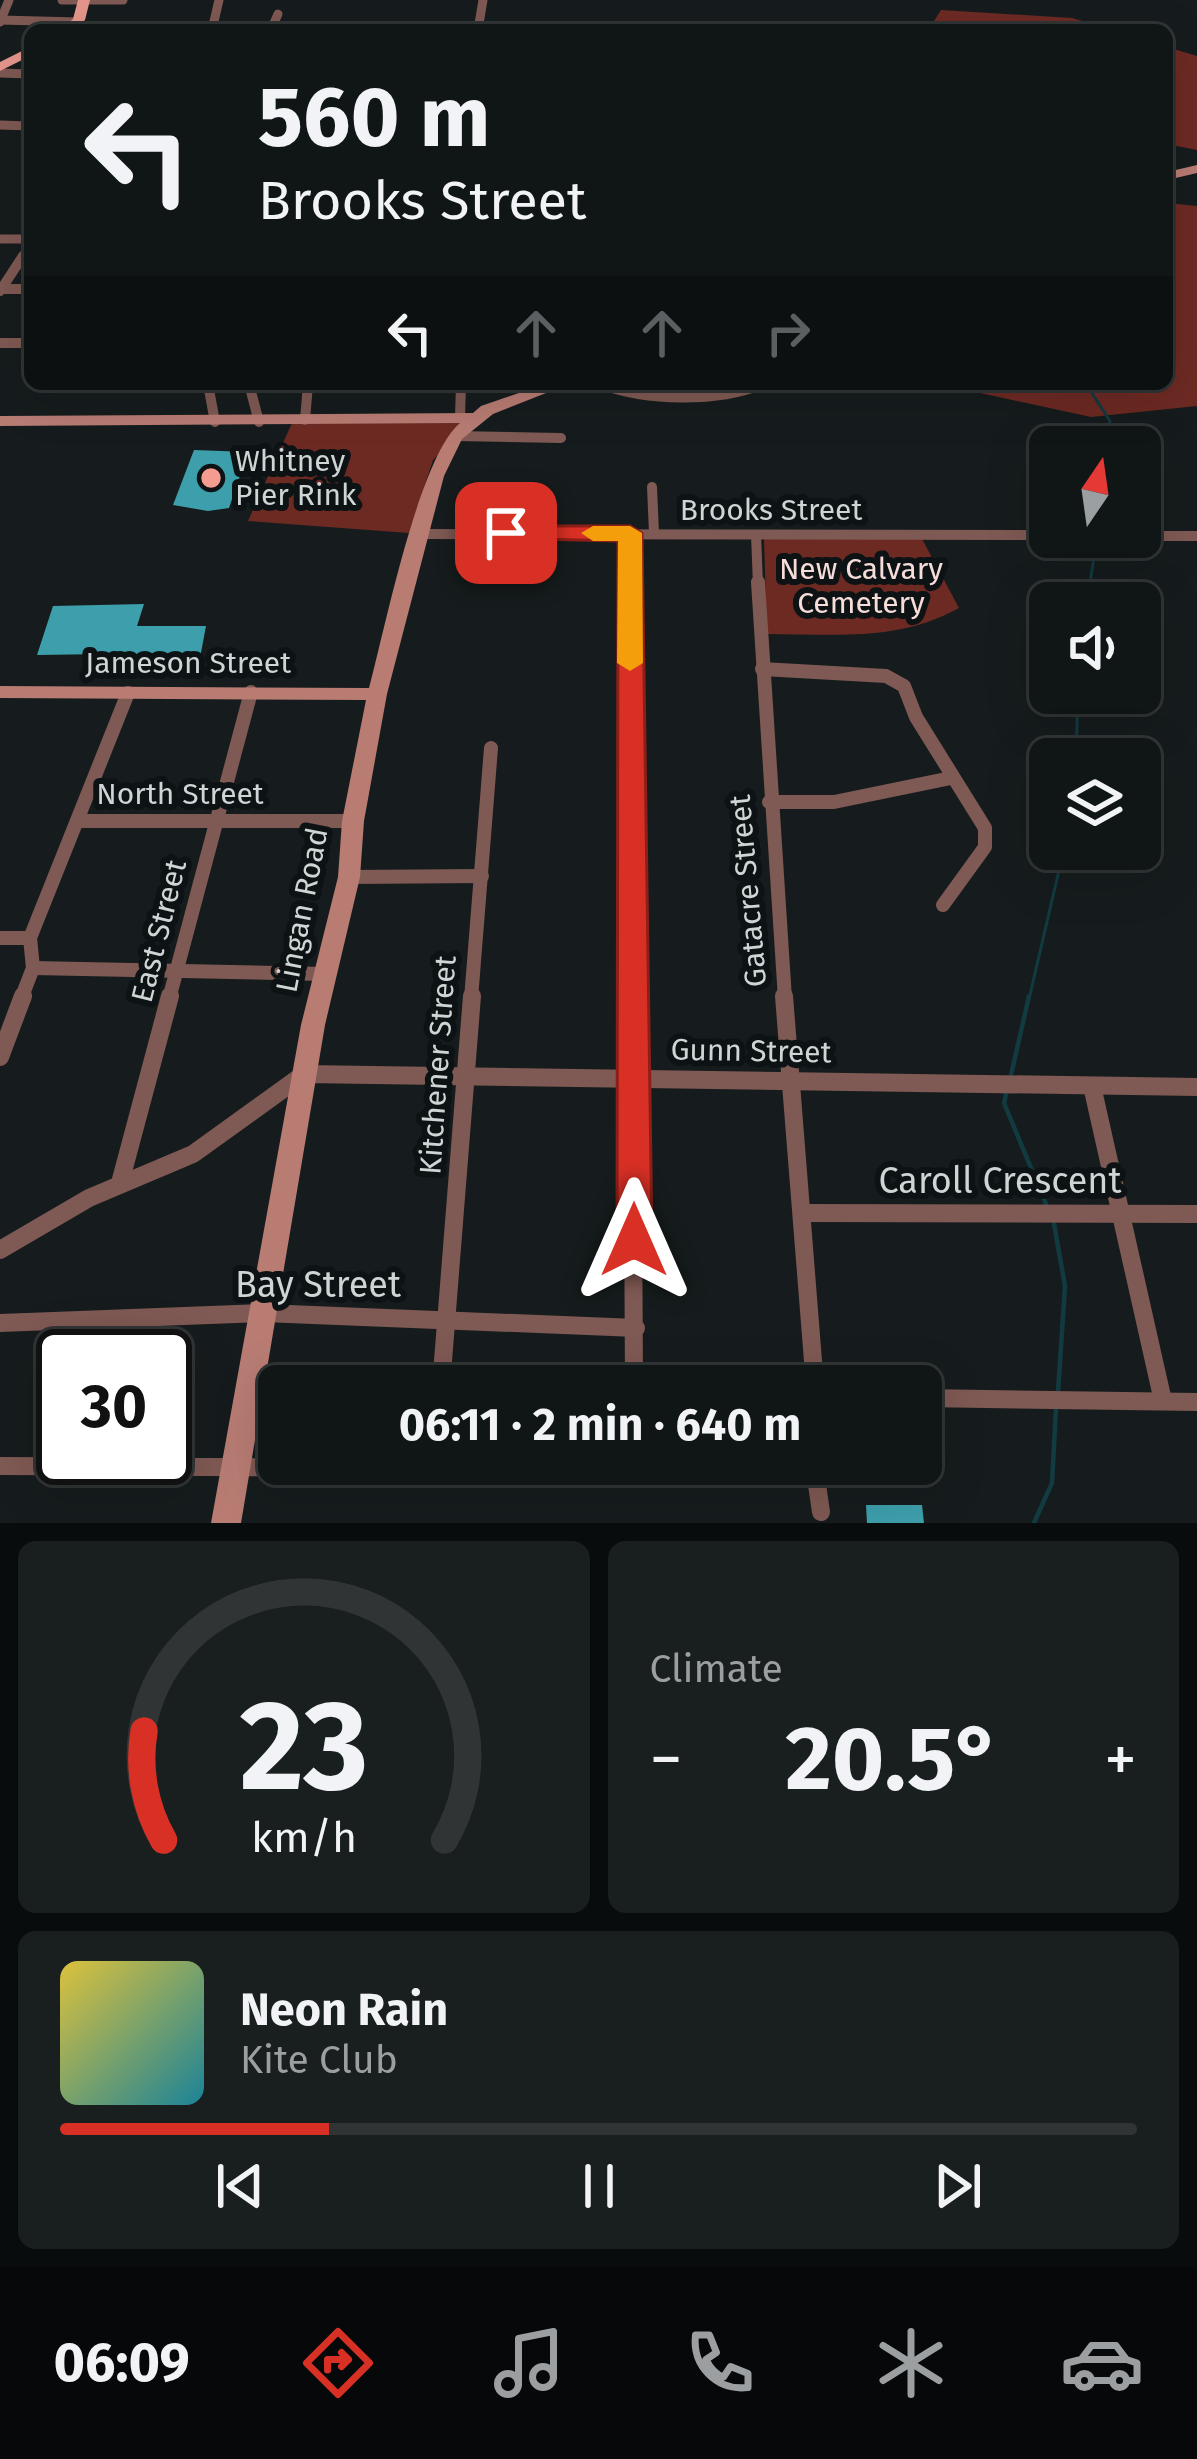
<!DOCTYPE html>
<html lang="en">
<head>
<meta charset="utf-8">
<style>
	body { margin:0; font-family:"Fira Sans",sans-serif; background:#191e1f; color:#f1f3f6; height:100vh; display:flex; flex-direction:column; font-size:45px; white-space:nowrap }
	* { box-sizing:border-box; margin:0 }
	p { font-size:39px; color:#9c9fa1 }
	.icon { flex:none; width:66px; height:66px; fill:none; stroke:currentColor; stroke-width:2; stroke-linecap:round; stroke-linejoin:round }
	.map { position:relative; height:1523px; overflow:hidden }
	.panel { display:flex; flex-direction:column; gap:18px; padding:18px; background:#090c0c; flex:1 }
	.panel>* { flex:none }
	.top-card { position:absolute; left:24px; top:24px; width:1149px; height:366px; border-radius:18px; box-shadow:0 12px 48px #0002,0 0 0 3px #303435; background:#101516; color:#f1f3f6; overflow:hidden }
	.needle { width:78px; rotate:13deg }
	.buttons { position:absolute; left:1029px; top:426px; display:grid; gap:24px }
	.buttons a { display:grid; place-items:center; width:132px; height:132px; border-radius:18px; background:#101516; box-shadow:0 12px 48px #0002,0 0 0 3px #303435; font-size:60px }
	.speed { position:absolute; left:36px; top:1329px; display:flex; gap:24px; font-size:60px; font-weight:700; text-align:center }
	.speed>* { display:grid; place-content:center; width:156px; height:156px; border-radius:50%; background:#101516; box-shadow:0 12px 48px #0002,0 0 0 3px #303435; line-height:1 }
	.speed .limit { border:6px solid #111; border-radius:18px; background:#fff; color:#111 }
	.pin { position:absolute; display:grid; place-items:center; width:102px; height:102px; color:#fff; margin:-51px; border-radius:24px; box-shadow:0 6px 18px #0006 }
	.me { position:absolute; width:132px; margin:-66px; rotate:0deg; stroke-linejoin:round; filter:drop-shadow(0 0 9px #0008) }
	.turn { display:flex; align-items:center; gap:42px; height:252px; padding:0 36px; font-size:54px }
	.turn .icon { width:156px; height:156px; stroke-width:2.5 }
	.turn b { display:block; font-size:84px; line-height:102px }
	.lanes { display:flex; align-items:center; height:114px; padding:0 36px; background:#0003; justify-content:center; gap:60px; direction:ltr }
	.lanes .off { opacity:.35 }
	.big { font-size:90px; font-weight:700; line-height:1.1 }
	.panel .tile { flex:1; display:flex; flex-direction:column; justify-content:center; gap:18px; min-width:0; padding:0 42px; border-radius:18px; background:#191e1f }
	.panel .dial { align-items:center; gap:0 }
	.dial svg { height:312px; overflow:visible; fill:none; stroke:#303435; stroke-width:7; stroke-linecap:round; text-anchor:middle }
	.dial text { fill:#f1f3f6; stroke:none }
	.song { display:flex; align-items:center; gap:36px }
	.cover { width:144px; height:144px; border-radius:18px; background:linear-gradient(135deg,hsl(50 70% 55%),hsl(190 70% 35%)) }
	.played { height:12px; border-radius:6px; background:linear-gradient(90deg,#d93025 25%,#303435 25%) }
	.keys { display:flex; justify-content:space-around; direction:ltr }
	.heat { display:flex; justify-content:space-between; align-items:center; font-size:66px; direction:ltr }
	.panel .tiles { flex:1; display:grid; gap:18px; grid-template-columns:1fr 1fr }
	.tile:last-child { grid-column:span 2 }
	.trip { position:absolute; left:258px; top:1365px; width:684px; height:120px; border-radius:18px; background:#101516; box-shadow:0 12px 48px #0002,0 0 0 3px #303435; font-weight:700; line-height:120px; text-align:center }
	.menu { display:flex; height:192px; justify-content:space-around; align-items:center; background:#060809; color:#9c9fa1 }
	.menu .icon { width:84px; height:84px }
	.menu .on { color:#d93025 }
	.menu b { font-size:54px; color:#f1f3f6 }
	.map>svg:first-child { display:block }
	.green { fill:#6d2a23 }
	.lines { fill:none; stroke-linecap:round; stroke-linejoin:round }
	.stream-far1 { stroke:#123b41; stroke-width:3 }
	.stream { stroke:#123b41; stroke-width:4.5 }
	.building { fill:#3d9fab }
	.street-far3 { stroke:#7f5953; stroke-width:9 }
	.street-far2 { stroke:#7f5953; stroke-width:10 }
	.street-far1 { stroke:#7f5953; stroke-width:14 }
	.street { stroke:#7f5953; stroke-width:18 }
	.secondary { fill:#b87c73; fill-rule:evenodd }
	.primary { fill:#e5968c; fill-rule:evenodd }
	.route { fill:#d93025; stroke:#8d1f18; stroke-width:3 }
	.slow { fill:#f59e0b }
	.poi-dot { fill:#f59c91; stroke:#0d1314; stroke-width:4.5 }
	.labels { text-anchor:middle; stroke-width:12; stroke-linejoin:round; paint-order:stroke }
	.poi-label { font-size:30px; fill:#cfd4d4; stroke:#0d1314; text-anchor:start }
	.street-label { font-size:30px; fill:#cfd4d4; stroke:#0d1314 }
	.park-label { font-size:30px; fill:#f7ddd9; stroke:#0d1314 }
	.near-street-label { font-size:36px; fill:#cfd4d4; stroke:#0d1314 }
</style>
</head>
<body>
<div class="map">
<svg width="1197" height="1523" viewBox="0 0 1197 1523">
	<rect width="100%" height="100%" fill="#161c1d"/>
	<g class="green">
		<path d="M941,10L1072,18L1113,30H863L870,24L929,29Z"/>
		<path d="M1167,47L1197,56V150L1167,144Z"/>
		<path d="M1167,203L1197,206V406L1091,417L939,384H1167Z"/>
		<path d="M471,422L433,460L409,533L248,521L292,423Z"/>
		<path d="M764,539H922L959,608C898,642 834,634 767,634Z"/>
	</g>
	<g class="lines">
		<g class="stream-far1">
			<path d="M1086,384L1110,421L1104,447"/>
			<path d="M1087,603L1097,537"/>
			<path d="M1076,759L1078,693"/>
			<path d="M1029,999L1064,849"/>
		</g>
		<g class="stream">
			<path d="M1011,1075L1029,996"/>
			<path d="M1007,1090L1004,1103L1046,1204"/>
			<path d="M1054,1224L1065,1286L1058,1392"/>
			<path d="M1034,1523L1052,1483L1056,1408"/>
		</g>
	</g>
	<g class="building">
		<path d="M194,450L248,452L229,508L208,511L173,505Z"/>
		<path d="M144,604L137,626H206L200,658L102,660L103,654L37,655L53,606Z"/>
		<path d="M866,1505H922L924,1523H867Z"/>
	</g>
	<g class="lines">
		<g class="street-far3">
			<path d="M62,0H123"/>
			<path d="M0,20L78,22"/>
			<path d="M0,22L9,0"/>
			<path d="M212,30L219,0"/>
			<path d="M271,30L278,14"/>
			<path d="M478,30L483,0"/>
			<path d="M0,73L30,74"/>
			<path d="M0,125L30,126"/>
			<path d="M0,239H30"/>
			<path d="M21,259L30,246"/>
		</g>
		<g class="street-far2">
			<path d="M0,289H30"/>
			<path d="M0,291L23,256"/>
			<path d="M0,343H30"/>
			<path d="M208,384L215,422"/>
			<path d="M249,384L259,422"/>
			<path d="M600,384C647,401 716,403 763,384"/>
			<path d="M460,417L461,384"/>
			<path d="M305,420L308,384"/>
			<path d="M455,436L561,438"/>
			<path d="M652,487L654,533"/>
			<path d="M630,533V585"/>
			<path d="M420,534L1050,535"/>
			<path d="M756,535L758,585"/>
			<path d="M1140,536H1197"/>
		</g>
		<g class="street-far1">
			<path d="M630,582L632,999"/>
			<path d="M758,582L785,999"/>
			<path d="M762,669L886,676L904,686L916,717L985,828V847L943,905"/>
			<path d="M769,802H834L951,778"/>
			<path d="M78,821H353"/>
			<path d="M349,877L482,876"/>
			<path d="M0,938H30"/>
			<path d="M33,968L325,974"/>
			<path d="M21,999L33,968L30,938L128,693"/>
			<path d="M169,999L251,692"/>
			<path d="M471,999L491,748"/>
		</g>
		<g class="street">
			<path d="M632,996L634,1386"/>
			<path d="M784,996L815,1386"/>
			<path d="M0,1057L23,996"/>
			<path d="M1092,1086L1163,1401"/>
			<path d="M120,1183L170,996"/>
			<path d="M802,1213L1197,1214"/>
			<path d="M0,1250L89,1198L193,1154L304,1074L1197,1087"/>
			<path d="M0,1323L264,1313L636,1328"/>
			<path d="M441,1386L472,996"/>
			<path d="M921,1398L1197,1402"/>
			<path d="M814,1464L821,1512"/>
			<path d="M0,1466L630,1469L811,1464"/>
		</g>
		<g class="secondary">
			<path d="M1197,165V173L1167,180V172Z"/>
			<path d="M545,384H569L493,414L462,439L444,476L387,694L364,821L360,877L325,1025L241,1523H211L301,1025L338,877L342,821L366,700L0,698V686L369,688C385,629 419,457 460,423L0,426V416L473,413L481,406Z"/>
		</g>
		<g class="primary">
			<path d="M78,0H90L85,20L74,30H60L73,19Z"/>
			<path d="M30,47V56L0,71V62Z"/>
		</g>
	</g>
	<path class="route" d="M506,526H630L642,533L652,1240L647,1250L634,1255L622,1250L617,1240L618,541L497,538V528Z"/>
	<path class="slow" d="M630,526L642,533L643,663L630,671L617,663L618,541H593L581,533L593,526Z"/>
	<circle class="poi-dot" cx="211" cy="478" r="12"/>
	<g class="labels">
		<g class="poi-label">
			<text x="235" y="471">Whitney<tspan x="235" dy="34">Pier Rink</tspan></text>
		</g>
		<g class="street-label">
			<text x="771" y="520">Brooks Street</text>
			<text x="188" y="673">Jameson Street</text>
			<text x="180" y="804">North Street</text>
			<text transform="translate(748 891) rotate(-95)" y="10">Gatacre Street</text>
			<text transform="translate(302 910) rotate(-79)" y="10">Lingan Road</text>
			<text transform="translate(159 931) rotate(-76)" y="10">East Street</text>
			<text transform="translate(751 1051) rotate(1)" y="10">Gunn Street</text>
			<text transform="translate(438 1065) rotate(-86)" y="10">Kitchener Street</text>
		</g>
		<g class="park-label">
			<text x="861" y="579">New Calvary<tspan x="861" dy="34">Cemetery</tspan></text>
		</g>
		<g class="near-street-label">
			<text x="1000" y="1193">Caroll Crescent</text>
			<text x="318" y="1297">Bay Street</text>
		</g>
	</g>
</svg>
<div class="buttons">
<a><svg class="needle" viewBox="-14 -14 28 28"><path d="M0-13l5 13h-10z" fill="#e53935"/><path d="M0 13l5-13h-10z" fill="#9c9fa1"/></svg></a>
<a><svg class="icon" aria-label="sound" viewBox="0 0 24 24"><path d="M4 9h4l5-4v14l-5-4H4zM17 9q2 3 0 6"/></svg></a>
<a><svg class="icon" aria-label="layers" viewBox="0 0 24 24"><path d="M12 4l9 5-9 5-9-5zM3 14l9 5 9-5"/></svg></a>
</div>
<div class="speed"><div class="limit">30</div></div>
<div class="pin" style="left:506px;top:533px;background:#d93025"><svg class="icon" aria-label="arrive" viewBox="0 0 24 24"><path d="M6 21V4h12l-3 4 3 4H6"/></svg></div>
<svg class="me" style="left:634px;top:1240px" viewBox="-20 -20 40 40"><path d="M0-17L14 15 0 8-14 15z" fill="#d93025" stroke="#fff" stroke-width="4"/></svg>
<div class="trip">06:11 · 2 min · 640 m</div>
<div class="top-card">
<div class="turn"><svg class="icon" aria-label="left" viewBox="0 0 24 24"><path d="M17 20v-9H6M10 6l-5 5 5 5"/></svg><div><b>560 m</b>Brooks Street</div></div>
<div class="lanes"><svg class="icon" aria-label="left" viewBox="0 0 24 24"><path d="M17 20v-9H6M10 6l-5 5 5 5"/></svg><svg class="icon off" aria-label="ahead" viewBox="0 0 24 24"><path d="M12 20V5M6 11l6-6 6 6"/></svg><svg class="icon off" aria-label="ahead" viewBox="0 0 24 24"><path d="M12 20V5M6 11l6-6 6 6"/></svg><svg class="icon off" aria-label="right" viewBox="0 0 24 24"><path d="M7 20v-9h11M14 6l5 5-5 5"/></svg></div>
</div>
</div>
<section class="panel">
<div class="tiles">
<div class="tile dial"><svg viewBox="0 0 100 80">
<path d="M14 69A42 42 0 1 1 86 69"/>
<path d="M14 69A42 42 0 0 1 9 41" stroke="#d93025"/>
<text x="50" y="56" font-size="32" font-weight="700">23</text>
<text x="50" y="72" font-size="11">km/h</text>
</svg></div>
<div class="tile"><p>Climate</p>
<div class="heat"><a>−</a><b class="big">20.5°</b><a>+</a></div>
</div>
<div class="tile">
<div class="song"><i class="cover"></i><div><b>Neon Rain</b><p>Kite Club</p></div></div>
<div class="played"></div>
<div class="keys"><svg class="icon" aria-label="previous" viewBox="0 0 24 24"><path d="M18 5L8 12l10 7zM5 5v14"/></svg><svg class="icon" aria-label="pause" viewBox="0 0 24 24"><path d="M8 5v14M16 5v14"/></svg><svg class="icon" aria-label="next" viewBox="0 0 24 24"><path d="M6 5l10 7-10 7zM19 5v14"/></svg></div>
</div>
</div>
</section>
<nav class="menu">
<b>06:09</b>
<svg class="icon on" aria-label="directions" viewBox="0 0 24 24"><path d="M12 3l9 9-9 9-9-9zM9 14v-3h6M13 9l2 2-2 2"/></svg>
<svg class="icon" aria-label="music" viewBox="0 0 24 24"><path d="M9 18V5l10-2v13"/><circle cx="6" cy="18" r="3"/><circle cx="16" cy="16" r="3"/></svg>
<svg class="icon" aria-label="phone" viewBox="0 0 24 24"><path d="M5 4h4l2 5-3 2q2 4 5 5l2-3 5 2v4C11 20 4 13 5 4z"/></svg>
<svg class="icon" aria-label="climate" viewBox="0 0 24 24"><path d="M12 3v18M4 7l16 10M4 17L20 7"/></svg>
<svg class="icon" aria-label="car" viewBox="0 0 24 24"><path d="M5 17H2v-5l4-1 3-4h7l3 4 3 1v5h-3M9 17h6M6 11h13"/><circle cx="7" cy="17" r="2"/><circle cx="17" cy="17" r="2"/></svg>
</nav>
</body>
</html>
